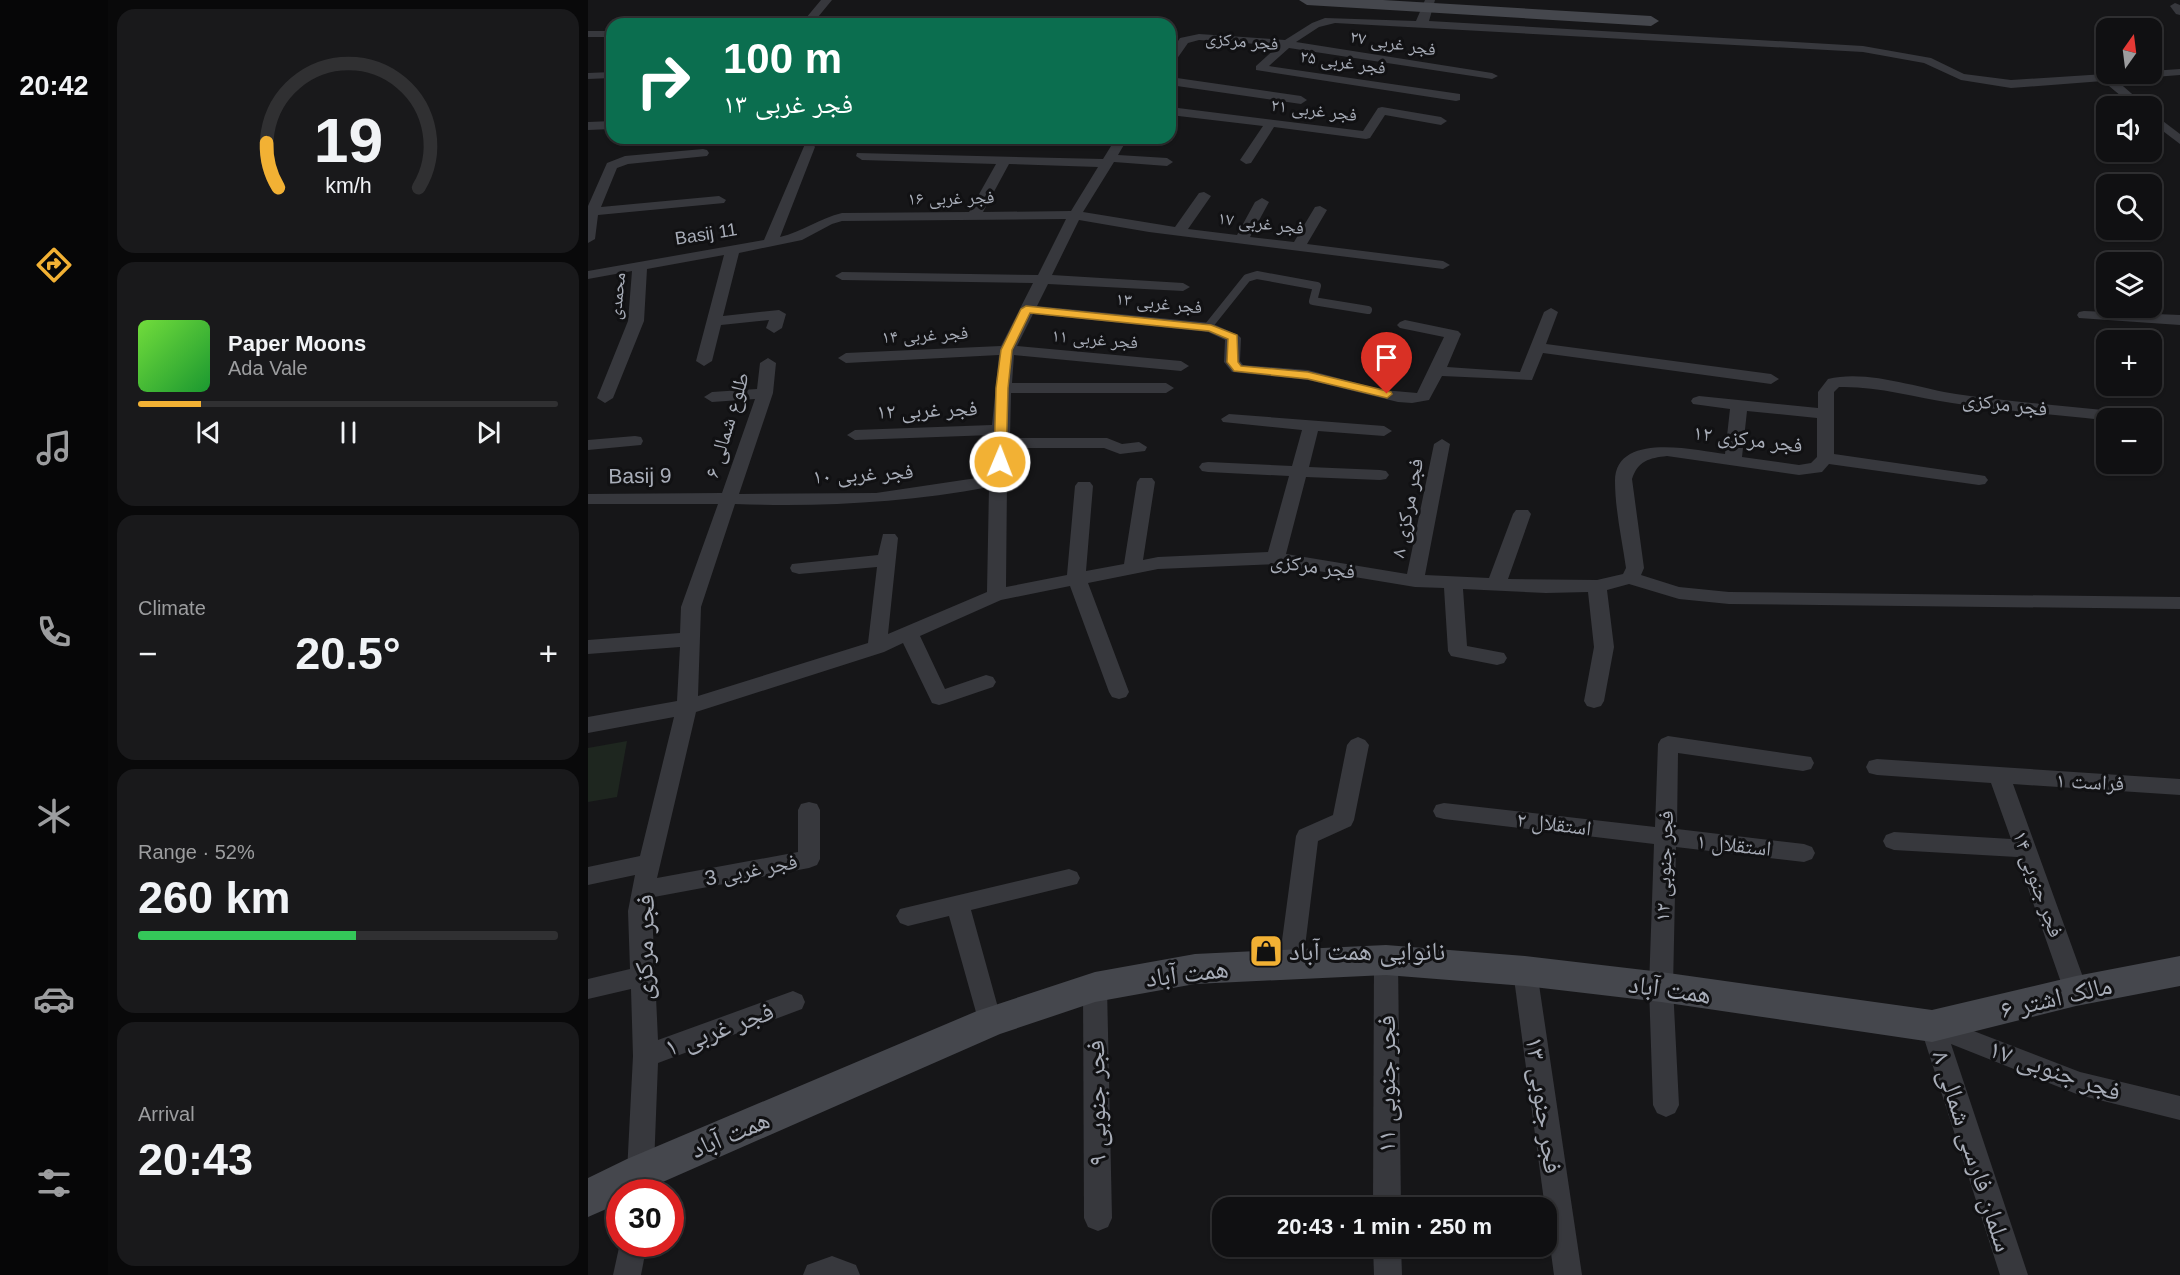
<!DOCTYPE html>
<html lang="en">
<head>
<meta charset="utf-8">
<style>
	body { margin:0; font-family:Helvetica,"Noto Naskh Arabic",sans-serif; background:#19191b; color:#f1f3f6; height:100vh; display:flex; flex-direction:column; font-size:22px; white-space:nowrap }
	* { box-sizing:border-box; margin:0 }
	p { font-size:20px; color:#9c9d9f }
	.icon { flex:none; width:33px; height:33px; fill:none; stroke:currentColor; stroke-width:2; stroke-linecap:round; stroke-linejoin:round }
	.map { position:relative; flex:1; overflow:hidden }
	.sheet { display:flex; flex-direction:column; gap:9px; padding:9px; background:#09090a; width:480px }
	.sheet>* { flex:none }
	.top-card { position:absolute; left:18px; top:18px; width:570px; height:126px; border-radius:18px; box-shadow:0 2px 4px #0004,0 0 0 2px #303032; background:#0b6e4f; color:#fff; overflow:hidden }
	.needle { width:39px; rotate:14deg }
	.controls { position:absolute; left:1508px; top:18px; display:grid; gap:12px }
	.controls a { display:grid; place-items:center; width:66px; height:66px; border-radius:12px; background:#101012; box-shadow:0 2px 4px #0004,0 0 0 2px #303032; font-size:30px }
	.speed { position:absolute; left:18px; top:1179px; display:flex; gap:12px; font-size:30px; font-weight:700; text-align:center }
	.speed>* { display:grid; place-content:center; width:78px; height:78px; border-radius:50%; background:#101012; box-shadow:0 2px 4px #0004,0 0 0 2px #303032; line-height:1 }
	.speed .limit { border:9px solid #d22; background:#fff; color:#111 }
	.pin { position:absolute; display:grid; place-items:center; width:51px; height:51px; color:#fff; margin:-62px -26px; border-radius:50% 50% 50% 0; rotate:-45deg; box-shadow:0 0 6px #0007 }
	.pin .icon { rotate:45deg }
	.me { position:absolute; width:66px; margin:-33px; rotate:1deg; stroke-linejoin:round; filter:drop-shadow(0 0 4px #0008) }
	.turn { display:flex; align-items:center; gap:21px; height:126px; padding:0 18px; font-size:27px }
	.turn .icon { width:78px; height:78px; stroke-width:2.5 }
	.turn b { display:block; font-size:42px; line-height:51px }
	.big { font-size:45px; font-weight:700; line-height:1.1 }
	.sheet .card { flex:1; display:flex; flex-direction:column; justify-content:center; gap:9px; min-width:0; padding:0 21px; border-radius:18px; background:#19191b }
	.sheet .dial { align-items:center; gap:0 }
	.dial svg { height:156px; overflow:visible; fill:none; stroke:#303032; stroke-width:7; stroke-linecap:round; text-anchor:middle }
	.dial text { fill:#f1f3f6; stroke:none }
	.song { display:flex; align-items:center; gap:18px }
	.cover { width:72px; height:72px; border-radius:9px; background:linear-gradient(135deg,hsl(100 70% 55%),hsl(130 70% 35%)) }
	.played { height:6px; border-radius:3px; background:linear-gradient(90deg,#f2b134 15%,#303032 15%) }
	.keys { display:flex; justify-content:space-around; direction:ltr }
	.heat { display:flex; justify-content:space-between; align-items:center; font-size:33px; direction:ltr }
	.charge { height:9px; border-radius:4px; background:linear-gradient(90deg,#34c759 52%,#303032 0) }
	.trip { position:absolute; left:624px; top:1197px; width:345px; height:60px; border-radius:18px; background:#101012; box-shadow:0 2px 4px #0004,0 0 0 2px #303032; font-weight:700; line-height:60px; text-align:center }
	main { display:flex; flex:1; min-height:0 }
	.dock { display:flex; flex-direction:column; width:108px; justify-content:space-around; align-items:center; background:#060607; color:#9c9d9f }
	.dock .icon { width:42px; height:42px }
	.dock .current { color:#f2b134 }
	.dock b { font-size:27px; color:#f1f3f6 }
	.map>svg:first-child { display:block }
	.green { fill:#1e261f }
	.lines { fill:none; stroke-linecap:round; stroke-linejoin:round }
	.lane { stroke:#37383d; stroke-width:8 }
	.street { fill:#37383d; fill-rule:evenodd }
	.secondary { fill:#45474d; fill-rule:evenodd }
	.route { fill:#f2b134; stroke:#9d7322; stroke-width:1.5 }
	.labels { text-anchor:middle; stroke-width:6; stroke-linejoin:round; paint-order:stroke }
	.far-street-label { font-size:18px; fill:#a8adb8; stroke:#111113 }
	.street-label { font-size:21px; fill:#a8adb8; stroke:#111113 }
	.near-street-label { font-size:26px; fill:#a8adb8; stroke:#111113 }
	.near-poi-label { font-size:26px; fill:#a8adb8; stroke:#111113; text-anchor:start }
</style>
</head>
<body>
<main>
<nav class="dock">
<b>20:42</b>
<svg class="icon current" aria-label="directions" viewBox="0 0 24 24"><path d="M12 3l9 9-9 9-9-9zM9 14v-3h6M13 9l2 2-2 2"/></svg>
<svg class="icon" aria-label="music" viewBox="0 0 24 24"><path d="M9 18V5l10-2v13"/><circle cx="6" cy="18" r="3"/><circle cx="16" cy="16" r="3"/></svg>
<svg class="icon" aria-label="phone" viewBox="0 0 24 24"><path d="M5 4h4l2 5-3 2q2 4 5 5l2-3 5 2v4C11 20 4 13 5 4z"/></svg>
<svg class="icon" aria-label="climate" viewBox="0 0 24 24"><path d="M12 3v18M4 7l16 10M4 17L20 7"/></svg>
<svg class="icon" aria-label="car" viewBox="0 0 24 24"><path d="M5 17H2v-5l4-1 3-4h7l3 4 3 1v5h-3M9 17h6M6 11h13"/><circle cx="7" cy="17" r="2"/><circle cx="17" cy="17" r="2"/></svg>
<svg class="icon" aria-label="filters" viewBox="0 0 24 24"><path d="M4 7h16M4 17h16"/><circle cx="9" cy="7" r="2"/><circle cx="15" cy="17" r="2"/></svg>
</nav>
<section class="sheet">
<div class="card dial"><svg viewBox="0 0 100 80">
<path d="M14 69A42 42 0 1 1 86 69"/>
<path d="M14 69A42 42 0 0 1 8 46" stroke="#f2b134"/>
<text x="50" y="56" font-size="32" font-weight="700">19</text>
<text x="50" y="72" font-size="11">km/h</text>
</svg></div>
<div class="card">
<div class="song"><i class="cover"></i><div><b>Paper Moons</b><p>Ada Vale</p></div></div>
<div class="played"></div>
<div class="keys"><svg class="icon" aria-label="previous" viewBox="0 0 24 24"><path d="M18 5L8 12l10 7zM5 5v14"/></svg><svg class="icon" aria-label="pause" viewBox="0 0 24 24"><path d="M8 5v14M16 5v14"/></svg><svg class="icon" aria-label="next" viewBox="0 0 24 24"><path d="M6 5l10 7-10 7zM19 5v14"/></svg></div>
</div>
<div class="card"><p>Climate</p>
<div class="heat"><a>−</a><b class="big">20.5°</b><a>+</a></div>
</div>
<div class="card"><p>Range · 52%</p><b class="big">260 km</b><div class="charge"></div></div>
<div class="card"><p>Arrival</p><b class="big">20:43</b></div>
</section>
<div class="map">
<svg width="1592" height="1275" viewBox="0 0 1592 1275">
	<rect width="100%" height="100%" fill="#161618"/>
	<path class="green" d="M39,741L29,797L0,802V748Z"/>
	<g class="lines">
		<path class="lane" d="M619,328L659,278L669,275L729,286L725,301L780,310"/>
		<g class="street">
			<path d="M233,0H244L230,17H341L346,20L344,24H213Z"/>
			<path d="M837,0H847L841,21L1275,46L1343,58L1376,74L1423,80L1517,74H1563V71L1592,69V75L1528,80L1558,106H1545L1515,81L1423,88L1373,80L1336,63L1275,52L747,23L731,27L708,42L904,73L910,76L904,79L701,48L681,66L872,94V100L868,101L668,70V66L690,46L685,45L611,40L600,43L586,63L582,64V53L592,38L611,34L697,40L724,23L737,18L828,21Z"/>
			<path d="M1587,3L1592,5V15L1588,14L1582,6Z"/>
			<rect x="0" y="31" width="24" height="6"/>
			<path d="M24,72V78L0,79V73Z"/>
			<path d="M582,77L713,96L719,100L713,104L582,85Z"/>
			<path d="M582,107L775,131L790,108L794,107L853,117L859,121L853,125L797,115L782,138L778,139L686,127L663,163L658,164L652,160L675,126L582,115Z"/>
			<path d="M1563,112L1592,134V144L1563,122Z"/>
			<path d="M24,121V129L0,130V122Z"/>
			<path d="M528,138H540L530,155L579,158L585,162L579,166L526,162L495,212L587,227L611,193L616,192L623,196L600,229L649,235L667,202L674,198L681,202L662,237L706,242L727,207L732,206L739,210L719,244L855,261L862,265L855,269L561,232L491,220L464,275L595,283L602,287L595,291L460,284L449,306L623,323L650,335L653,338L652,361L655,365L720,370L795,390L829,393L856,337L812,328L809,325L812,322L817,320L870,331L873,334L859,367L932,372L956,312L963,308L970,312L958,344L1183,374L1191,379L1183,384L955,353L944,380L854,376L841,400L824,403L810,402L720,380L644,372L636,362L637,340L620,332L445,314L429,346L593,361L601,366L593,371L426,355L424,383H578L586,388L578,393H423L422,438H519L534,444L551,442L559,447L557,451L532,454L516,448H422L419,480L418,587L479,575L487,486L490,482H502L505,486L498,571L536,564L549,482L552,478H564L567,482L555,560L570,557L680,552L701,476L620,472L614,471L611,467L614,463L620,462L704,466L714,430L635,422L633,419L641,414L796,426L804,431L796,436L730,431L721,467L792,470L798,471L801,475L798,479L792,480L718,477L698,554L819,574L846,444L854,439L862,444L837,575L901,578L925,514L928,510H940L943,514L920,579L1009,580L1035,574L1038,568C1034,540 1027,509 1027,481C1027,431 1108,450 1137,454L1142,409L1105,404L1103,401L1105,398L1111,396L1230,408V392L1240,379C1278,369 1330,388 1368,394C1417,401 1466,405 1515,410L1523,415L1515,420C1465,414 1414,411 1364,403C1326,397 1289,386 1251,387L1246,392V454L1391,475L1397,476L1400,480L1397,484L1391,485L1241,464L1234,472L1211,475L1079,456C1061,458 1050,461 1044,479L1056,568L1053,575L1091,587L1141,592L1592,597V609L1141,604L1091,599L1041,584L1019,590L1026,647L1016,701L1013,706L1006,708L999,706L996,701L1006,647L1000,592L958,593L875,589L879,646L916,653L919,658L916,663L909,665L863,656L860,651L856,588L827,587L688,564L570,569L500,583L541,692L538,697L531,699L524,697L521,692L482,586L413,600L332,636L357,689L398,675L405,677L408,682L405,687L358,703L351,705L344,703L315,643L296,652L108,712L69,878L210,852V810L213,804L221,802L229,804L232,810V859L229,865L221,868L66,897L64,911L70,1040L205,991L214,995L217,1002L214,1009L70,1063L65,1192H38L45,1056L43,989L0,999V979L42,969L40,911L47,875L0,885V867L52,856L86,717L0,733V717L89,701L92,647L0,654V640L92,633L93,607L130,504H0V494L134,493L167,399L124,402L116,397L124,392L169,389L172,363L180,358L188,363L185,393L151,494L288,493L402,476L404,435L267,440L259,435L267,430L404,425L411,355L258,363L250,358L258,353L413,346L445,283L254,280L247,276L254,272L450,275L478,219L254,221L244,224L214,240L151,253L135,316L191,310L198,314L194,328L186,333L178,328L181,320L133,325L124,361L116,366L108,361L136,255L59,269L56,321L25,398L17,403L9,398L40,321L44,271L0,279V271L176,240L217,144H225L227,147L192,237C214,232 232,218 254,213L381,212L408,164L274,160L268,156L269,153L515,159ZM421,164L510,167L483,211L395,212ZM1159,411L1229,418V457L1223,463L1211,465L1154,457ZM401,487L399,592L300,634L310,538L307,534H295L290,555L204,564L202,568L204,572L211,574L289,567L280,643L110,696L113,607L147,504C233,507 317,503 401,487Z"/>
			<path d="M115,149L119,150L121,153L119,156L40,164L29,168L13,207L131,196L138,200L136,203L10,215L7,239L0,243V206L19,163L37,156Z"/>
			<path d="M1496,311L1592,315V325L1491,318L1489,315L1491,312Z"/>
			<path d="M47,436L53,437L55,441L53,445L0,450V440Z"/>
			<path d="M1080,736L1223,757L1226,763L1223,769L1215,771L1090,753L1089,829L1216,844L1224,847L1227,853L1224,859L1216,862L1088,847L1085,987L1091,1105L1087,1113L1078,1117L1069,1113L1065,1105L1061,987L1066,844L856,819L848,817L845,811L848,805L856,803L1067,827L1070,744L1073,739Z"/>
			<path d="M770,737L777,740L781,745L766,820L763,826L730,841L715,963L712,970L703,973L694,970L691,963L708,836L711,830L745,815L759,745L763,740Z"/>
			<path d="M1289,759L1592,779V795L1425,784L1500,991L1497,998L1488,1001L1479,998L1476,991L1429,857L1306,850L1298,847L1295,841L1298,835L1306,832L1423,839L1403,783L1289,775L1281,773L1278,767L1281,761Z"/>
			<path d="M481,869L489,872L492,878L489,884L383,910L414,1022L411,1030L402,1033L393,1030L361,916L320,926L312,923L308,916L312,909Z"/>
			<path d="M798,950L806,953L810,960L813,1208H785L786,960L790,953Z"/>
			<path d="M937,961L946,964L949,971L994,1275H966L925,971L928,964Z"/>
			<path d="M507,977L516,980L519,987L524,1218L520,1227L510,1231L500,1227L496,1218L495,987L498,980Z"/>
			<path d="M1344,1015L1492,1072L1592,1096V1120L1491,1095L1363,1044L1440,1275H1412L1332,1026L1335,1018Z"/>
			<path d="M32,1243L59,1244L53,1275H25Z"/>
			<path d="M785,1246H813L814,1275H786Z"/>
			<path d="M244,1256L268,1265L272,1275H215L219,1265Z"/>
		</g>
		<g class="secondary">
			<path d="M711,0H795L1063,16L1071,21L1063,26L719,5Z"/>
			<path d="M798,945L937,956L1073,972L1344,1010L1488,976L1592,956V986L1488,1006L1344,1042L1073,1002L937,986L798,975L607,984L507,1002L412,1034L52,1192H32V1203L0,1217V1178L39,1159L389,1011L507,972L607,954Z"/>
		</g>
	</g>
	<path class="route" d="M438,306L623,325L649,335L650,362L653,366L720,372L803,392L804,394L799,398L720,379L646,371L639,362L640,339L621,331L442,313L424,350L420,388L418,462L412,465L406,462L408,388L413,350L433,309Z"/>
	<defs>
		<g id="shop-square" transform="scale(1.725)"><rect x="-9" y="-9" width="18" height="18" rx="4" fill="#f2b134" stroke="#111113"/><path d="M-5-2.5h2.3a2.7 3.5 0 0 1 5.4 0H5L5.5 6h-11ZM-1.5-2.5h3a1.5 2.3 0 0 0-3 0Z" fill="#111"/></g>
	</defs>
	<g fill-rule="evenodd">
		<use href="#shop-square" x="678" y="951"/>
	</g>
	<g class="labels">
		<g class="far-street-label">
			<text transform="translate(654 41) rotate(5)" y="6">فجر مرکزی</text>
			<text transform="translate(805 43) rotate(9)" y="6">فجر غربی ۲۷</text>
			<text transform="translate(755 62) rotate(8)" y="6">فجر غربی ۲۵</text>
			<text transform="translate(726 110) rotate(7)" y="6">فجر غربی ۲۱</text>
			<text transform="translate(363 198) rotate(-1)" y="6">فجر غربی ۱۶</text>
			<text transform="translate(673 223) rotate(7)" y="6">فجر غربی ۱۷</text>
			<text transform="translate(118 234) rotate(-9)" y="6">Basij 11</text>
			<text transform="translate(29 296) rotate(-84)" y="6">محمدی</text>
			<text transform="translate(571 303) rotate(6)" y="6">فجر غربی ۱۳</text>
			<text transform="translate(337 335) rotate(-3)" y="6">فجر غربی ۱۴</text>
			<text transform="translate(507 339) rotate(5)" y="6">فجر غربی ۱۱</text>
		</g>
		<g class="street-label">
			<text transform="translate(1417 404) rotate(7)" y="7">فجر مرکزی</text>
			<text transform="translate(339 410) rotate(-2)" y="7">فجر غربی ۱۲</text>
			<text transform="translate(139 425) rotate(-73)" y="7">طلوع شمالی ۶</text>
			<text transform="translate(1160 439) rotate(7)" y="7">فجر مرکزی ۱۲</text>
			<text transform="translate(275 474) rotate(-3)" y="7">فجر غربی ۱۰</text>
			<text transform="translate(52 476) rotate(-1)" y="7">Basij 9</text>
			<text transform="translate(819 508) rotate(-79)" y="7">فجر مرکزی ۸</text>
			<text transform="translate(725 566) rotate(8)" y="7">فجر مرکزی</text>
			<text transform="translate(1502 782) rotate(3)" y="7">فراست ۱</text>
			<text transform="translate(966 824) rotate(7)" y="7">استقلال ۲</text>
			<text transform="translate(1146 845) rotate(6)" y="7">استقلال ۱</text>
			<text transform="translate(1076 866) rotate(-88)" y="7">فجر جنوبی ۱۲</text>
			<text transform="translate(163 870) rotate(-11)" y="7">فجر غربی 3</text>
			<text transform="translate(1450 884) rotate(70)" y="7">فجر جنوبی ۱۴</text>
		</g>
		<g class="near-street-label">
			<text transform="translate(56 947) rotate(-89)" y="9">فجر مرکزی</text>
			<text transform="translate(599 973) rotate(-7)" y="9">همت آباد</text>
			<text transform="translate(1082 989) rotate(8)" y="9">همت آباد</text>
			<text transform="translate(1468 997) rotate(-13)" y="9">مالک اشتر ۶</text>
			<text transform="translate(131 1029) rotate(-20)" y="9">فجر غربی ۱</text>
			<text transform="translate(1467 1070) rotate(19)" y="9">فجر جنوبی ۱۷</text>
			<text transform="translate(798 1084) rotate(-90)" y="9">فجر جنوبی ۱۱</text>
			<text transform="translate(508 1103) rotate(-91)" y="9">فجر جنوبی ۹</text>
			<text transform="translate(956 1105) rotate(82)" y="9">فجر جنوبی ۱۳</text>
			<text transform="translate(142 1134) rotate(-23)" y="9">همت آباد</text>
			<text transform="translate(1385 1151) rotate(72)" y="9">سلمان فارسی شمالی ۸</text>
		</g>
		<g class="near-poi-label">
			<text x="701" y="960">نانوایی همت آباد</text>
		</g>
	</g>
</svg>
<div class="controls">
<a><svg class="needle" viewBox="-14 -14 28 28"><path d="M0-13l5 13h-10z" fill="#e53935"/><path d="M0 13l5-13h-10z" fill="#9c9d9f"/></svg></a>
<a><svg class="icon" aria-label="sound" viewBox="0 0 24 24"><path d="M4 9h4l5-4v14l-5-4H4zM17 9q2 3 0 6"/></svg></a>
<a><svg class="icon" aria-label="search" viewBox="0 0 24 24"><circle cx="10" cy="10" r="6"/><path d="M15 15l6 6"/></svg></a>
<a><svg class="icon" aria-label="layers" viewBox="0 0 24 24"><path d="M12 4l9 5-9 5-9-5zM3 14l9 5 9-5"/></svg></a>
<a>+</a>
<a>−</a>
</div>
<div class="speed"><div class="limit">30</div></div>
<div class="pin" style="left:799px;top:394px;background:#d93025"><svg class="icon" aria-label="arrive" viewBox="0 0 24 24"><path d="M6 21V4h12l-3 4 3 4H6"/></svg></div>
<svg class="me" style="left:412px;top:462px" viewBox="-20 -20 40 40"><circle r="17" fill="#f2b134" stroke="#fff" stroke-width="3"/><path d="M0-11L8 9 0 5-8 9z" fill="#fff"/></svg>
<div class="trip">20:43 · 1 min · 250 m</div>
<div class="top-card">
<div class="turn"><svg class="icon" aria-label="right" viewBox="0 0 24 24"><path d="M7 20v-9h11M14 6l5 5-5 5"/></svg><div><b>100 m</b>فجر غربی ۱۳</div></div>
</div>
</div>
</main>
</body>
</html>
